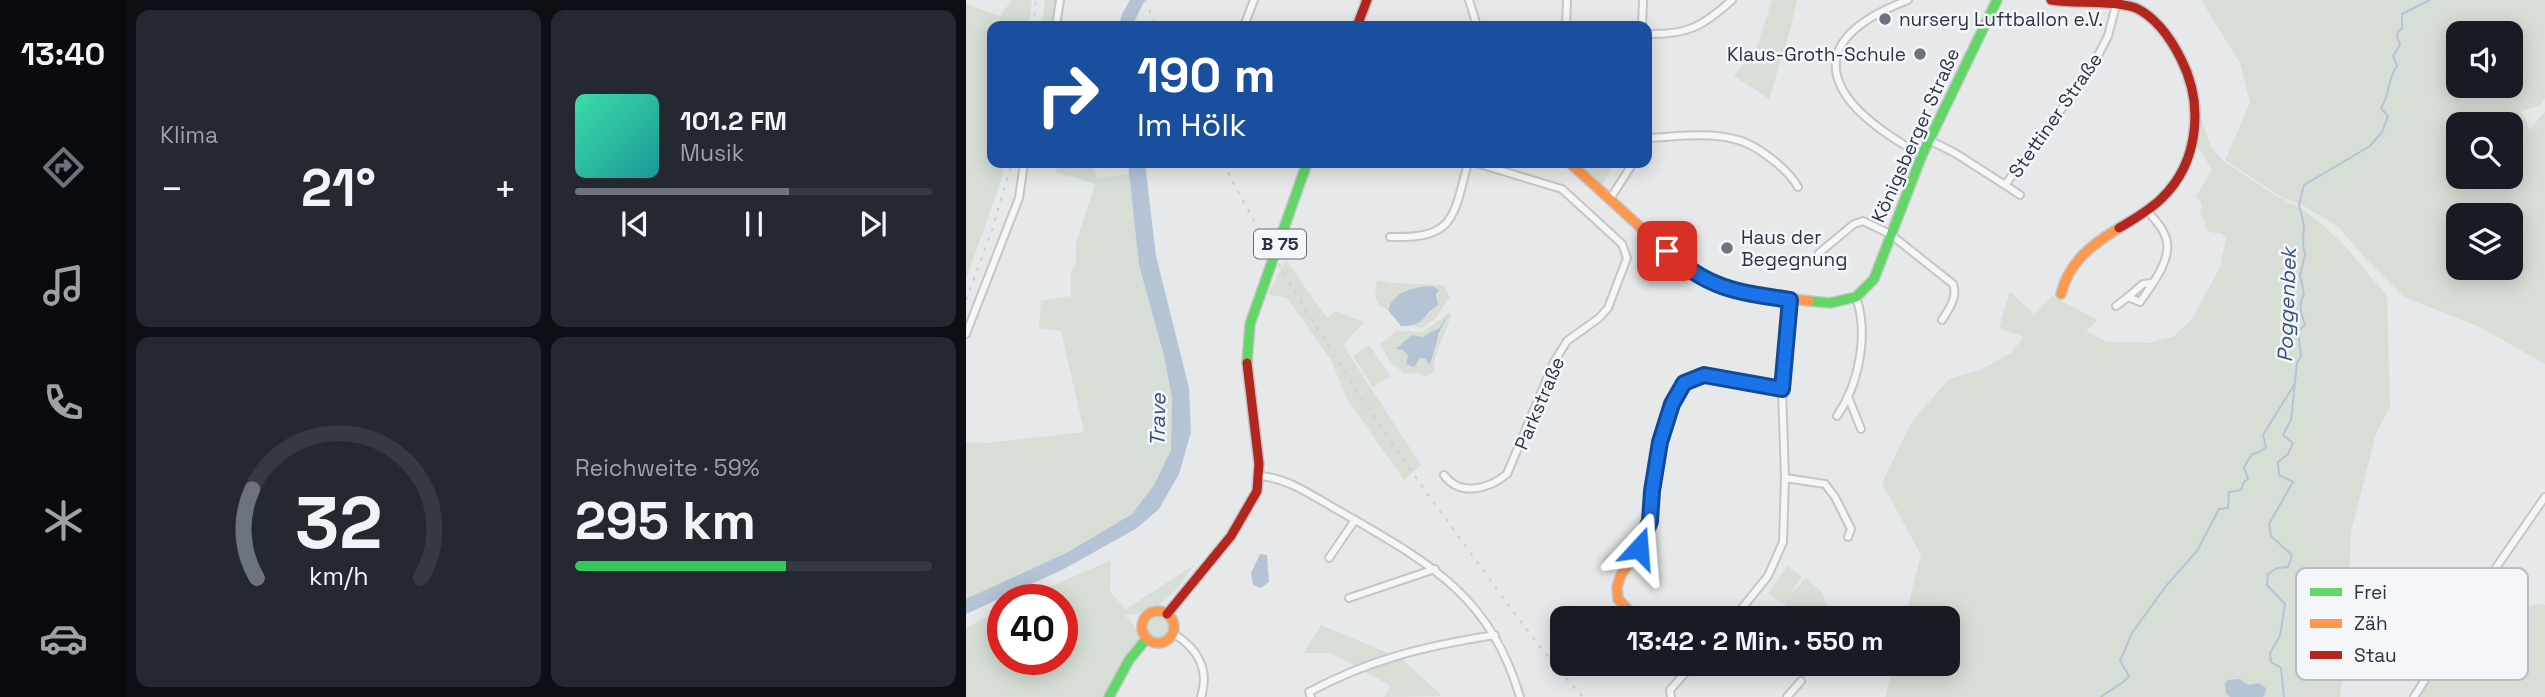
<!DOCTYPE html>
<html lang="de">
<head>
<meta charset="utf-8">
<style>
	body { margin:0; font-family:"Space Grotesk",sans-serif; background:#242831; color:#f1f3f6; height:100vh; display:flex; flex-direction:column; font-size:26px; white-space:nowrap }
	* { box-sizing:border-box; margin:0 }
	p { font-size:23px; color:#9ea1a6 }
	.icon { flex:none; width:38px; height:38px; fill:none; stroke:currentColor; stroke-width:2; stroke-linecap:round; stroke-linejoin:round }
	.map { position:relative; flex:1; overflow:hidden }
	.details { display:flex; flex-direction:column; gap:10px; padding:10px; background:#0d0f14; width:840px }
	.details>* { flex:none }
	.hud { position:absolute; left:21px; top:21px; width:665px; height:147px; border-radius:14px; box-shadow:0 4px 18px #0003; background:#1a4fa0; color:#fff; overflow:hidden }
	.tools { position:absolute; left:1480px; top:21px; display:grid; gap:14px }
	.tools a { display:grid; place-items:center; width:77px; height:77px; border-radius:14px; background:#171b24; box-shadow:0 4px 18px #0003; font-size:35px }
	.speed { position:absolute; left:21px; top:584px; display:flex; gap:14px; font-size:35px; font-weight:700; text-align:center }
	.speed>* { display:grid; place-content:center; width:91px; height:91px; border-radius:50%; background:#171b24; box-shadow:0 4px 18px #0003; line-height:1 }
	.speed .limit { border:10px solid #d22; background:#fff; color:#111 }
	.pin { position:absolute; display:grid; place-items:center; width:60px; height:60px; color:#fff; margin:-30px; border-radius:14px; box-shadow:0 4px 10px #0006 }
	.me { position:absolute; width:77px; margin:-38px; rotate:19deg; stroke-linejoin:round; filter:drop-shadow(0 0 5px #0008) }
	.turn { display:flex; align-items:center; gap:24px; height:147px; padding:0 35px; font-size:32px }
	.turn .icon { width:91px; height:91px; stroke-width:2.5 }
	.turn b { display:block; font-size:49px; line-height:60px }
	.big { font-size:52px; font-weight:800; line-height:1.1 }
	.details .tile { flex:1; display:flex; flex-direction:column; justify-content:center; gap:10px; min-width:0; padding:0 24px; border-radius:14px; background:#242831 }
	.details .dial { align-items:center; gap:0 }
	.dial svg { height:182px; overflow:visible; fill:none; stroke:#363941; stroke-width:7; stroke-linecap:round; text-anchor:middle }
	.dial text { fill:#f1f3f6; stroke:none }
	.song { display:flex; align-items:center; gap:21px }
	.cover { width:84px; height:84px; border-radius:10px; background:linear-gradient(135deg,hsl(160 70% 55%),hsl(180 70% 35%)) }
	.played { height:7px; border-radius:4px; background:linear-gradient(90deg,#6c737f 60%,#363941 60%) }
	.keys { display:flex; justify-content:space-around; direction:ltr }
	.heat { display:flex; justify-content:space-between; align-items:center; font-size:38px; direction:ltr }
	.charge { height:10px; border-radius:5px; background:linear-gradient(90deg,#34c759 59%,#363941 0) }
	.details .tiles { flex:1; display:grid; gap:10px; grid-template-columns:repeat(2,1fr) }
	.trip { position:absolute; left:584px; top:606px; width:410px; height:70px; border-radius:14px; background:#171b24; box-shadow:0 4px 18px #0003; font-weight:800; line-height:70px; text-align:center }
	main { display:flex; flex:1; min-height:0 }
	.dock { display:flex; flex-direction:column; width:126px; justify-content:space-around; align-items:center; background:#090b0e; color:#9ea1a6 }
	.dock .icon { width:49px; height:49px }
	.dock .current { color:#6c737f }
	.dock b { font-size:32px; color:#f1f3f6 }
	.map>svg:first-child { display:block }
	.green { fill:#d6ded6; fill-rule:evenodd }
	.water { fill:#b4c4d5 }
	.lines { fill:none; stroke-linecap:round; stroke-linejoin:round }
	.stream { stroke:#b4c4d5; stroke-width:2 }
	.street-casing { stroke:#c4c6c8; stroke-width:10 }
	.fast-casing { stroke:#c4c6c8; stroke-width:12 }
	.slow-casing { stroke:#c4c6c8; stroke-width:12 }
	.jam-casing { stroke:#c4c6c8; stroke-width:12 }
	.street { stroke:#f5f6f7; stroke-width:6 }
	.fast { stroke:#63d668; stroke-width:9 }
	.slow { stroke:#ff974d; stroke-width:9 }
	.jam { stroke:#b3261e; stroke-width:9 }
	.rail { stroke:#cecfd2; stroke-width:2; stroke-dasharray:3.5 7; stroke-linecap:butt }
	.route-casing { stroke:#114b97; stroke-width:18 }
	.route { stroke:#1a73e8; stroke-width:12 }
	.poi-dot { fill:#6c737f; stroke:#f4f6f9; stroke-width:2.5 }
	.labels { text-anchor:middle; stroke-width:5; stroke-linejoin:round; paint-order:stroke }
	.shield { fill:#f4f6f9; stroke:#676e7b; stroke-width:2 }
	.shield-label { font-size:18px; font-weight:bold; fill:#2b3445 }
	.poi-label { font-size:19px; fill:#2b3445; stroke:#f4f6f9; text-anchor:start }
	.street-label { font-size:19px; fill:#2b3445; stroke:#f4f6f9 }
	.water-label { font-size:21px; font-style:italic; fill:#34527a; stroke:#f4f6f9 }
	.key { fill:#f4f6f9; stroke:#b8bcc3; stroke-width:2 }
	.key-label { font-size:19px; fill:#2b3445 }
</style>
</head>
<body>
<main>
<nav class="dock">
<b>13:40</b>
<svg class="icon current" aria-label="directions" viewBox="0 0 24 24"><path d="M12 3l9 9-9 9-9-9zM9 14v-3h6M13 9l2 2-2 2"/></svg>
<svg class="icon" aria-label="music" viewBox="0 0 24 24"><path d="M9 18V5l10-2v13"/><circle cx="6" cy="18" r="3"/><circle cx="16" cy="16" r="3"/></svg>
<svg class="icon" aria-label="phone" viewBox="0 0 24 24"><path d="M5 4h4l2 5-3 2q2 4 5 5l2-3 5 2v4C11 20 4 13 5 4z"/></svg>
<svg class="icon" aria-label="climate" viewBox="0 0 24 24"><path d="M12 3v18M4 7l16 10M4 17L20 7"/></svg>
<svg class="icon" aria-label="car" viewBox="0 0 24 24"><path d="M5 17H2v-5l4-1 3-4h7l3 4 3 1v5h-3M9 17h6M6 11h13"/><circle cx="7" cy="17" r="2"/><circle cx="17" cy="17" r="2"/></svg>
</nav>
<section class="details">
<div class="tiles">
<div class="tile"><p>Klima</p>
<div class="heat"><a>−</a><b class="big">21°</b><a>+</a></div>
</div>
<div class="tile">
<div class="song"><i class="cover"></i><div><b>101.2 FM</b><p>Musik</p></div></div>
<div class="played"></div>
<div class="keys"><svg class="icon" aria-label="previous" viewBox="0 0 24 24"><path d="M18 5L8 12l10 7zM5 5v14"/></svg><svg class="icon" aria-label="pause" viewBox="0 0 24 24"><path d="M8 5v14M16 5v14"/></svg><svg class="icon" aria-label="next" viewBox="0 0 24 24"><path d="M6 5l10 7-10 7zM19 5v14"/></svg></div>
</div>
<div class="tile dial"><svg viewBox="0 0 100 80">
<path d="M14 69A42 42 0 1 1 86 69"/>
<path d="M14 69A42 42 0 0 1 12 30" stroke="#6c737f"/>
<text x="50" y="56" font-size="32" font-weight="700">32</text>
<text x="50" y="72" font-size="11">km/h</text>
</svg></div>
<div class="tile"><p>Reichweite · 59%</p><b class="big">295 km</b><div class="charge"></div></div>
</div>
</section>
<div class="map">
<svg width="1579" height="697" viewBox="0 0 1579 697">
	<rect width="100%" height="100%" fill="#e6e8ea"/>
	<g class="green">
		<path d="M46,0H66L63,26H26V163H39L35,181L0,279V4L34,16Z"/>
		<path d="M79,0H91L87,26H76Z"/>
		<path d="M806,0H831L825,27L803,99L768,76L791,46Z"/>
		<path d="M1235,0H1579V98L1573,106L1556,111L1564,130L1579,111V364L1516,328L1438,297L1398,257L1373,227L1336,205L1317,198L1259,160L1284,103L1274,63ZM1493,33H1545V86H1493ZM1493,124H1545V177H1493ZM1493,215H1545V268H1493Z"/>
		<path d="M1235,117L1245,147L1257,161L1310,196L1335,208L1357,225L1378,245L1421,296L1424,407L1410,433L1385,532L1379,657L1374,697H1297L1299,695L1293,683L1260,694L1264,697H919L928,663H982V618H939L955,555L916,483L946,421L983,379L1014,370L1045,353L1058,337L1033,328L1044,292L1068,314L1086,296L1132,320L1120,331L1141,342L1183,343L1208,336L1226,319L1254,267L1260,239L1255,233H1248L1241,230L1238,219L1234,215L1236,204L1230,196L1246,170L1234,150L1229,147Z"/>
		<path d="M92,163H124L132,178L163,174L173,264L198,356L206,398L205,450L188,485L166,514L102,552L0,599V442L22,443L118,432L95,331L73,328L75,301L105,296V272L110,263V243L129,184L89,172Z"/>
		<path d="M613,163H648L636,185Z"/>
		<path d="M320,260L361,318L370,311L398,322L377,345L455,465L438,480L381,399L365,360L322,299L302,294Z"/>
		<path d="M411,280L426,283L477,285L484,297L469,319L456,328L447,326L464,314L473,291L423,306L422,310L413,306L409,296Z"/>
		<path d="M483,313H485C481,334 467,351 468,372L459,377L451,373L439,374L424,362L414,344L430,331L457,332ZM480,318L469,346L465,362L454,358L440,364L442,355L437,350L449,337C462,338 473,329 480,318Z"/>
		<path d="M403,345L424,376L407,387L387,356Z"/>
		<path d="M145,560L144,592L160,609L228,565C213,590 191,615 159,615L172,631L173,639L160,658L140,697H0V628L37,609V660H96V600H55Z"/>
		<path d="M821,566L836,577L821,598L840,578L856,592L865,618H821L816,614L820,600L817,604L802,594Z"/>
		<path d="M1512,603L1541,608L1575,604L1579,605V697H1453Z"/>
		<circle cx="192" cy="627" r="12"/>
		<path d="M355,625L436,659L476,696L418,697L425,686L365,653H338Z"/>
	</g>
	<g class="water">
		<path d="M164,0H179L166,26H153L156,14Z"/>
		<path d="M162,163H179L190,256L223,388L225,432L213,474L193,509L171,528L98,569L0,614V599L102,552L166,514L188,485L205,450L206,398L198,356L173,265Z"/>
		<path d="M466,286L473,290L470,295L472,305C456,315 459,327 435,326L422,310C428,291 448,287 466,286Z"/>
		<path d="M483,313L473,333L465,362L463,364L459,359L454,358L448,367L440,364L442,355L437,350L430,349L446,335L456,337L473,328Z"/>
		<path d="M294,554L301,555L303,582L295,588L287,585L285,573Z"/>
		<path d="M1274,679L1282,685L1293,683L1300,688L1299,695L1297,697H1264L1260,694L1259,683L1262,680Z"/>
	</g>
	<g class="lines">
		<g class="stream">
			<path d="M1135,697C1144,689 1157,685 1163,676L1154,661L1166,633L1200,586L1231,551L1253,509L1262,508L1263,492L1275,490L1278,482L1282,479L1278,467L1286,454L1294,452L1300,447L1297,435L1328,385"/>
			<path d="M1318,697L1315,668L1305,662L1304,653L1314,636L1319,604L1301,585L1302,574L1311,568L1322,567L1326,555L1305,536L1303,524L1327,482L1313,475L1312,462L1322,454L1327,443L1317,435L1325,420L1331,363L1335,356L1332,331L1339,325C1336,313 1331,307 1338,294L1334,275L1339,255L1337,244L1338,225L1333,205L1338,185L1404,146L1416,132L1422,116L1415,108C1426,90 1420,81 1431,66L1427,56L1434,45L1431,37L1432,31L1436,29V14L1464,0"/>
		</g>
		<g class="street-casing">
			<g id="street">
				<path d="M503,0L511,26"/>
				<path d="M942,0C822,46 869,108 956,155"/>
				<path d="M90,26L94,0"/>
				<path d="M278,26L288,0"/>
				<path d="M600,26L601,0"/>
				<path d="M676,26L677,0"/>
				<path d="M681,34C721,35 736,27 766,0"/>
				<path d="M681,138C709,137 741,132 768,139C789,143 822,169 832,187"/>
				<path d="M963,140L989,153L1039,185L1124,71L1142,36L1150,5"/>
				<path d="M1039,185L1054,195"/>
				<path d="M644,199L667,163"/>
				<path d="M1181,211C1188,218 1197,228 1200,238C1207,259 1185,286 1174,302L1162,297L1177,284L1186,283"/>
				<path d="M424,237C489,239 487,218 502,163"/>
				<path d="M853,253L888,224L897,221L924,234L987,284C992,297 983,309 976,320"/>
				<path d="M1150,306L1162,297"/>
				<path d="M0,334L53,198L58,163"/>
				<path d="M883,399L895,429"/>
				<path d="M871,416C893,384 903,334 890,297"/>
				<path d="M478,475C494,497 523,489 541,474L588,362L601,341L633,318L642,308L661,258L656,244L596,189L510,163"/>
				<path d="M294,476C324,478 351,499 377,513C463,563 524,595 554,697"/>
				<path d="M819,478L859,484L869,497L885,529L882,537"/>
				<path d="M363,558L389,520"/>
				<path d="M383,598L469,569"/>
				<path d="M768,618L802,576L817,542L819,478L816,389L823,300"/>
				<path d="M206,633C231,647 244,669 235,697"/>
				<path d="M345,697L343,692C405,659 459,646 529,635"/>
				<path d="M705,697L704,690L728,663"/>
				<path d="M821,697L835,681"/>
				<path d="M1448,697L1529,569L1579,497"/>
			</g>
		</g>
		<g class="fast-casing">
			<g id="fast">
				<path d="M843,301L864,303L890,297L908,279L956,155L1031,0"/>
				<path d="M281,363L284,324L341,163"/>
				<path d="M143,697L163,660L181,638"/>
			</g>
		</g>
		<g class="slow-casing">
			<g id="slow">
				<path d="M604,163L718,267L752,286L773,292L843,301"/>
				<path d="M1095,294C1103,262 1125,245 1153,228"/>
				<circle cx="192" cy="627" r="16"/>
				<path d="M670,618L652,599L651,587L655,575L673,548L684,521L686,491L694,442L706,404L718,383L738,375L816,389"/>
			</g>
		</g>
		<g class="jam-casing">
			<g id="jam">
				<path d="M1085,0C1110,4 1148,0 1170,8C1191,18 1205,39 1215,59C1238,104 1233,162 1196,198C1183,211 1168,219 1153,228"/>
				<path d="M391,26L401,0"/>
				<path d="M201,614L265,536L291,491L293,464L281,363"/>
			</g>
		</g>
		<use href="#street" class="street"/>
		<use href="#fast" class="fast"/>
		<use href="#slow" class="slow"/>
		<use href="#jam" class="jam"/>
		<g class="rail">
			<path d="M179,0L190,26"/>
			<path d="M67,26L70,0"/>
			<path d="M257,163C326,295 407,421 496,541C535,595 572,648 617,697"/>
			<path d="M0,300L27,227L46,163"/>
		</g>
	</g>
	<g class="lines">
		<g class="route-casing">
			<path id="route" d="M673,548L684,521L686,491L694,442L706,404L718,383L738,375L816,389L824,300C770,292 742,289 701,251"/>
		</g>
		<use href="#route" class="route"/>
	</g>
	<g class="poi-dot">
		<circle cx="919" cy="19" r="7"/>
		<circle cx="954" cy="54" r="7"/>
		<circle cx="761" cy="248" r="7"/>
	</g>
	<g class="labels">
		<rect class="shield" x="288" y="229.5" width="52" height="29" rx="5"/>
		<g class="shield-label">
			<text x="314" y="250">B 75</text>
		</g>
		<g class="poi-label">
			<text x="933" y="26">nursery Luftballon e.V.</text>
			<text x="940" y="61" text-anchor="end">Klaus-Groth-Schule</text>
			<text x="775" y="244">Haus der<tspan x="775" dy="22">Begegnung</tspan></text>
		</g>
		<g class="street-label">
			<text transform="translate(1089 115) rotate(-55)" y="7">Stettiner Straße</text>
			<text transform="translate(949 135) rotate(-66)" y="7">Königsberger Straße</text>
			<text transform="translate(573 403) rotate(-67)" y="7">Parkstraße</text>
		</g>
		<g class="water-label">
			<text transform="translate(1321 305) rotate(-88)" y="7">Poggenbek</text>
			<text transform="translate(192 420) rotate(-89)" y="7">Trave</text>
		</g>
	</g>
	<rect x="1330" y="568" width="232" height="112" rx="10" class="key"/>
	<rect x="1344" y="588" width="32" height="8" fill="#63d668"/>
	<rect x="1344" y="619" width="32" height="9" fill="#ff974d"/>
	<rect x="1344" y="651" width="32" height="8" fill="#b3261e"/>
	<g class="key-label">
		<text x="1388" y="599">Frei</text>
		<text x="1388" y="630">Zäh</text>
		<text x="1388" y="662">Stau</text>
	</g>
</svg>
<div class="tools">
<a><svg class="icon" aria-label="sound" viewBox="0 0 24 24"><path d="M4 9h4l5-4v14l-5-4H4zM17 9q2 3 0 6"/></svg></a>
<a><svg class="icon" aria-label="search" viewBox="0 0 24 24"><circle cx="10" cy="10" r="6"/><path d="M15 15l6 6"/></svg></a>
<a><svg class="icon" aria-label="layers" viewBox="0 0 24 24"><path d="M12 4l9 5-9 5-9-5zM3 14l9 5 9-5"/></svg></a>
</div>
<div class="speed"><div class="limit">40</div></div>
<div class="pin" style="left:701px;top:251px;background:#d93025"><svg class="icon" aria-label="arrive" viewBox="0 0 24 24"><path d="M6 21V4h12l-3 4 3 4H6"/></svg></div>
<svg class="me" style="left:673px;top:548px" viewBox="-20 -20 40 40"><path d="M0-17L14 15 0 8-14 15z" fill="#1a73e8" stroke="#fff" stroke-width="4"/></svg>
<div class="trip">13:42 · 2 Min. · 550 m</div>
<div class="hud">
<div class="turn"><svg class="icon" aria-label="right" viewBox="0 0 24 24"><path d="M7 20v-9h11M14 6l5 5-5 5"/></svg><div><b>190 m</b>Im Hölk</div></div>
</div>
</div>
</main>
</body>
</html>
